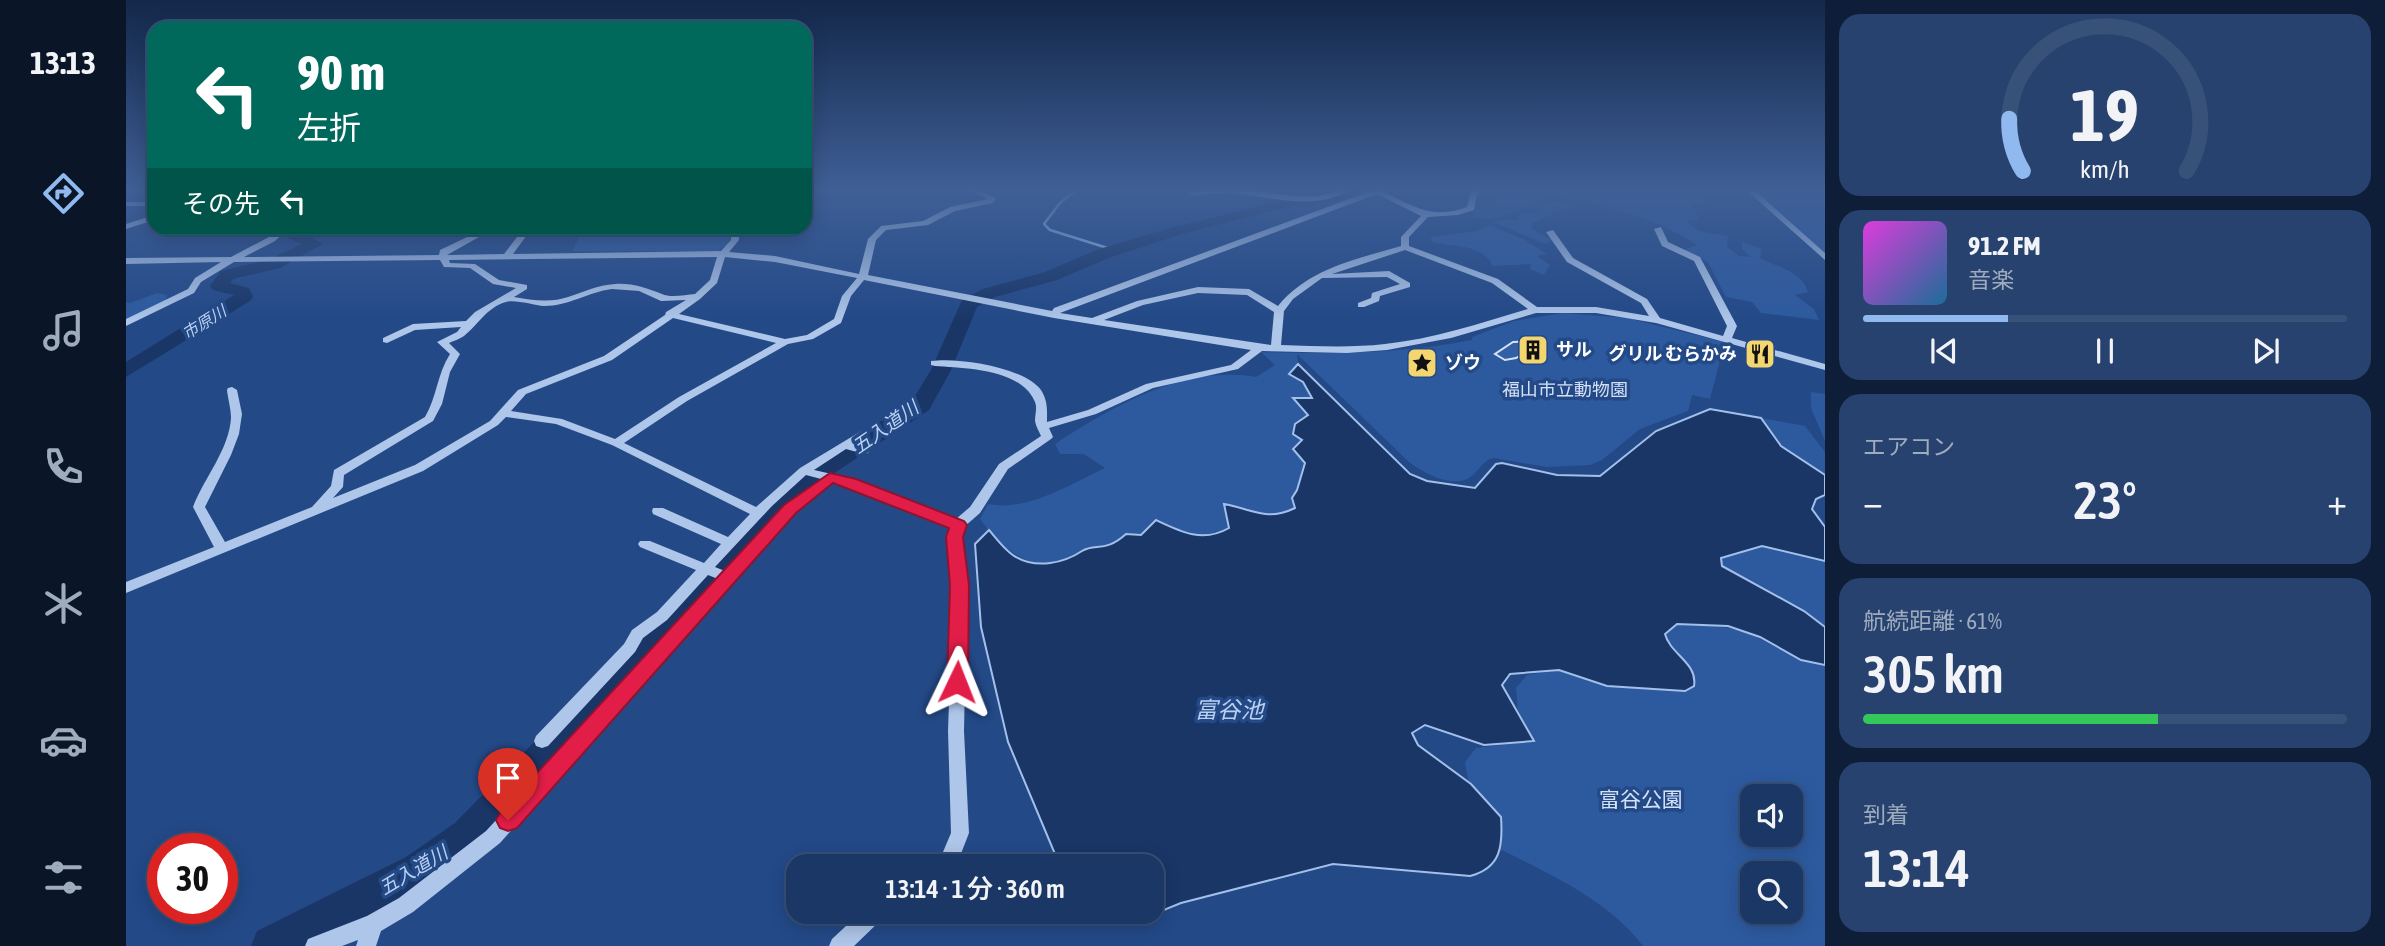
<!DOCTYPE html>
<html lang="ja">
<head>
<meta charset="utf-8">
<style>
	body { margin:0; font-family:"Asap Condensed","Noto Sans JP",sans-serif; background:#27426e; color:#f1f3f6; height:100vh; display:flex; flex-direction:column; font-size:26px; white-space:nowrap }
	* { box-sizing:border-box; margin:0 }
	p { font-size:23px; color:#9facbf }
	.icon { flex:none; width:38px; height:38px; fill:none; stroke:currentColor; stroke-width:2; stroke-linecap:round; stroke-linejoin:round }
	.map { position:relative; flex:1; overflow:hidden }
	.details { display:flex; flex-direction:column; gap:14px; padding:14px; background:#0e1e38; width:560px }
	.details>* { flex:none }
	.top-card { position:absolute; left:21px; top:21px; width:665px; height:214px; border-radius:21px; box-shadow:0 4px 18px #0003,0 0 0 2px #385179; background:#00695c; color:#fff; overflow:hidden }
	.buttons { position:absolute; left:1614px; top:784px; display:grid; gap:14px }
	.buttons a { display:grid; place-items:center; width:63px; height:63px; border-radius:14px; background:#1a3765; box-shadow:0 4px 18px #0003,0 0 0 2px #385179; font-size:35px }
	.speed { position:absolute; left:21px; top:833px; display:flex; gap:14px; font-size:35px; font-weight:700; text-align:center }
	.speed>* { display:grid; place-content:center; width:91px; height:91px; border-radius:50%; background:#1a3765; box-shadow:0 4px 18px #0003,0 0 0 2px #385179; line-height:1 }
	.speed .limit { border:10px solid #d22; background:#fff; color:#111 }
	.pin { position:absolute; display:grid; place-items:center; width:60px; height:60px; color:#fff; margin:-72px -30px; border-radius:50% 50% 50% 0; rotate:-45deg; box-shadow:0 0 7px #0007 }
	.pin .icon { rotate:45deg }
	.me { position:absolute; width:77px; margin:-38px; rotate:2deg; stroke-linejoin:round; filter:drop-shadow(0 0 5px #0008) }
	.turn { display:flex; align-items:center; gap:24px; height:147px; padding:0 35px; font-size:32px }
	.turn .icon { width:91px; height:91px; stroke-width:2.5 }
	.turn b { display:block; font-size:49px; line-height:60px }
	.then { display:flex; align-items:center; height:66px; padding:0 35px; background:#0003; gap:14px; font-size:26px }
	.big { font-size:52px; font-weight:600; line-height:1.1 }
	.details .widget { flex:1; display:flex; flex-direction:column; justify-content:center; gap:10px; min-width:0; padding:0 24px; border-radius:21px; background:#27426e }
	.details .dial { align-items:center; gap:0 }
	.dial svg { height:182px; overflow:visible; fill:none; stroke:#385179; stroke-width:7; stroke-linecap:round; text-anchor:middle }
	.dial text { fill:#f1f3f6; stroke:none }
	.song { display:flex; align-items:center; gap:21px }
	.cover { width:84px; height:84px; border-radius:10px; background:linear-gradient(135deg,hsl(300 70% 55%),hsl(200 70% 35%)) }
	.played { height:7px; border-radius:4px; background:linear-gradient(90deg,#90b9f0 30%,#385179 30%) }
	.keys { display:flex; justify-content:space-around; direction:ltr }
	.heat { display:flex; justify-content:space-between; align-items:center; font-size:38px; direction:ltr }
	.charge { height:10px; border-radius:5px; background:linear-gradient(90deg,#34c759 61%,#385179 0) }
	.trip { position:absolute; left:660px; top:854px; width:378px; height:70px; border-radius:21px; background:#1a3765; box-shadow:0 4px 18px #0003,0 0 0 2px #385179; font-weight:600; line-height:70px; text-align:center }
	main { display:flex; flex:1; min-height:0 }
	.dock { display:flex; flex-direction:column; width:126px; justify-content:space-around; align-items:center; background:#0a1628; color:#9facbf }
	.dock .icon { width:49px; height:49px }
	.dock .on { color:#90b9f0 }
	.dock b { font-size:32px; color:#f1f3f6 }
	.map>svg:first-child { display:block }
	.green { fill:#2d5a9f; fill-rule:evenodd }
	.water { fill:#193667; stroke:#a2c0ea; stroke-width:2 }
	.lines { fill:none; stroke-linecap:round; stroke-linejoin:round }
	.stream { stroke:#a2c0ea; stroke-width:2.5 }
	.river { fill:#193667; fill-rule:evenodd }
	.building { fill:#335fa4; stroke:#d3e1f7; stroke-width:2 }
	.minor { fill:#aec6e9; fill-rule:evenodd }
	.route { fill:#e11d48; stroke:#92132f; stroke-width:2 }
	.labels { text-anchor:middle; stroke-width:7; stroke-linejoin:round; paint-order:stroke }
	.far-water-label { font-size:16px; font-style:italic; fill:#bad0f1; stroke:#234987 }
	.poi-label { font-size:18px; font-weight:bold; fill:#fff; stroke:#234987; text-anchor:start }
	.park-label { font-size:18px; fill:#d3e1f7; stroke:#234987 }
	.water-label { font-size:19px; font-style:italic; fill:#bad0f1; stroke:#234987 }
	.near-park-label { font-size:21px; fill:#d3e1f7; stroke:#234987 }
	.near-water-label { font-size:23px; font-style:italic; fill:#bad0f1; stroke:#234987 }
</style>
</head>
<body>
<main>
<nav class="dock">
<b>13:13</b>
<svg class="icon on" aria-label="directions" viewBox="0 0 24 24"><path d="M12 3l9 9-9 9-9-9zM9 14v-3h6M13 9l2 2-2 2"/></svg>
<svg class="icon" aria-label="music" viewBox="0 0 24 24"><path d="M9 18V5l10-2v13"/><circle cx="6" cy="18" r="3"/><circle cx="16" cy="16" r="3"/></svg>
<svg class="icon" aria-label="phone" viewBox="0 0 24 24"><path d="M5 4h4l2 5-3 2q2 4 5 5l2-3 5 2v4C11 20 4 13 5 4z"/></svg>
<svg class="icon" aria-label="climate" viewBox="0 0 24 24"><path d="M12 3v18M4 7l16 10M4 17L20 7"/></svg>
<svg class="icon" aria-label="car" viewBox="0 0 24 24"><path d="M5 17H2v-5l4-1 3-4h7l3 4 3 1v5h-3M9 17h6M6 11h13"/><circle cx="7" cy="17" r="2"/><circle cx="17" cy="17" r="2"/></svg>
<svg class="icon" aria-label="filters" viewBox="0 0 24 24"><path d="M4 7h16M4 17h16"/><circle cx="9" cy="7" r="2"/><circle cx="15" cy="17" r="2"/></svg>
</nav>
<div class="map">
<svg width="1699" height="946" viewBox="0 0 1699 946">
	<rect width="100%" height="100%" fill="#234987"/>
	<g class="green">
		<path d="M1387,188H1558L1576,198L1583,205L1565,203L1573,219L1561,220C1571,236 1587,232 1602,236L1601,247L1613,256L1624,257L1616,249V242L1636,249L1634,258C1651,267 1677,272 1682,292L1669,295L1688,309L1693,320L1635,313L1626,302L1600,297L1582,262L1558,250L1571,245C1528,216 1471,203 1421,195C1395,209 1374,224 1346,217L1350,210Z"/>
		<path d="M1624,188H1699V254Z"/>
		<path d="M1430,201L1444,206L1406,223V229L1426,240L1419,244L1367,222L1380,219L1391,220L1394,213L1413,214L1416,206Z"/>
		<path d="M1364,225L1397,239L1421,254L1411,256L1424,265L1418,275L1404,269L1405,264L1367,266C1355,243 1329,248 1306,242L1305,237L1351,231Z"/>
		<path d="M446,228H606L603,244L591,251H446L453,238Z"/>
		<path d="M31,293L41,295L39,303L0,320V302L4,303Z"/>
		<path d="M1437,313L1501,318L1599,342L1584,399L1566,395L1562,411L1514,429L1476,460L1464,465L1421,467L1367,458C1355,461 1351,475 1341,479C1323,487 1296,472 1283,462L1171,354L1172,364L1163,374L1177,382L1186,398L1171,404L1182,415L1175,418L1176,440L1172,446L1179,463L1171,490L1166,497L1169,508C1140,521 1127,509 1098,505L1103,529C1076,542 1055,533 1030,520L1015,535L1000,534C986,547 977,546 960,550C951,552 940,562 925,564C894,566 871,542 854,519L862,504C902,512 944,484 979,468L958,454H934L929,444C988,406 1057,365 1130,377L1149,365L1135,352C1206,354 1275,354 1346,340V337L1388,321Z"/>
		<path d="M1685,392L1699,394V441L1685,408Z"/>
		<path d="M1635,418L1679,426L1699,452V474L1655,446Z"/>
		<path d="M1636,546L1699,561V627L1678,611L1596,566L1595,558Z"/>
		<path d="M1569,623L1619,631L1675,660L1699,665V946H1517C1482,900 1425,875 1374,849L1375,817L1342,780L1339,762L1350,748L1408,741L1392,710L1390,688L1401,675L1433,670L1481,686L1567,671L1541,642L1539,634L1551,624ZM1626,796H1664V835H1626ZM1626,873H1664V912H1626Z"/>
	</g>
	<path class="water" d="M1172,364L1284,474L1301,481L1349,488L1370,464L1376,463L1431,475L1474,476L1530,431L1584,409L1635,418L1655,446L1699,475V495L1690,499L1686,509L1699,527V561L1636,546L1595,558L1596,566L1678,611L1699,627V665L1675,660L1634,637L1602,626L1551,624L1539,634C1544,654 1572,663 1568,686L1559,691L1481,686L1433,670L1384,674L1376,685L1408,741L1358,745L1299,725L1286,733L1292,745L1345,784L1375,817C1377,846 1375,868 1344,876L1207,864L1055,903L1028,914L1019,912H1026V866H934L882,742L855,627L849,544L863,530C870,538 880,552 890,557C911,569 938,563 956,551C970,543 979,553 1000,534L1015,535L1030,520C1055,532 1077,543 1103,528L1098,504C1126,509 1140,522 1169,508L1166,498L1171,490L1179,463L1167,449L1176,440L1167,434L1169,424L1182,415L1167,398H1186L1177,382L1163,374Z"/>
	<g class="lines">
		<path class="stream" d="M953,188L934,203L918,224L924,230L988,250"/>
		<g class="river">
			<path d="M1220,188H1238L1219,200L1174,204L1056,234L985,257L931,280L869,297L851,307L825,370L803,410L683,490L355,847L308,883L188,946H125L131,931L280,857L329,823L665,480L786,401L805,370L836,300L857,289L919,272L973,249L1044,228L1174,196L1211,193Z"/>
			<path d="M154,228H170L197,244L154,268L107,279L104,283L123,288L127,297L124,301L0,377V362L108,295L87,290L84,286L95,271L142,260L176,244L162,238Z"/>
		</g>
	</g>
	<path class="building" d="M1418,341L1390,358L1379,360L1369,354L1387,342Z"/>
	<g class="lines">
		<g class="minor">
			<path d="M837,188H847L870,198L867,203L829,211L802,225L760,230L750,240L742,275L926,311L928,308L1245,191V188H1263L1257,192C1288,206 1306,220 1341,207L1345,191L1354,188H1364L1351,194L1348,210L1332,215L1302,217L1283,237V246L1372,279L1411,307H1470L1523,316L1515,303L1441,262L1420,232L1427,230L1447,258L1521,299L1534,318L1597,336L1601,326L1568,261L1536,246L1528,229L1535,227L1542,242L1574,257L1611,326L1606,338L1699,364V370L1530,323L1470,313H1410L1325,338L1261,350L1221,353L1136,351L1112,369L1027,388L970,414L923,428L927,437L925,439L882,469L854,513L838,527L835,537L841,585L838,731L843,833L831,864L828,866H801L804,860L817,852L825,833L822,731L827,585L821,537L825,527L720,485L707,482L669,512L374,843L287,912L255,931L250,946H230L232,940L216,946H179L182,939L241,916L273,898L360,831L592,579L582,575L541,620L517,638L509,652L422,746L416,748L410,746L408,741L410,736L498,644L506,630L531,612L570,570L514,547L512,544L514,541H524L578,563L595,544L527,514L526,511L527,508H537L602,537L624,514L486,445L430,424L380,417L372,425L297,471L0,593V582L88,547L67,507C78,478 103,450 105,418C105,409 102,399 101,390L102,388L106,387L111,390L116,414L113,434L105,455L79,507L99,542L186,507L205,486L208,470L299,417C311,397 311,374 324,354L311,342L331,332L335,327L289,330L261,343L257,342V338L287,324L340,321L349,312L390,288L367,284L344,268L318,267L314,260L108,262L75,282L68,293L0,326V319L62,289L69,278L95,262L0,264V258L105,257L143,237L155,228H163L149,241L118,257L313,255L314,250L360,228H369L321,255L378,254L398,228H406L387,254L595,251L605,240V228H613V240L603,252L649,256L733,274L742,239L755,226L797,221L824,207L862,199ZM1251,194L1295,216L1275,237V246C1231,259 1183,268 1152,306L1123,289L1072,287L1011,301L966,318L934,313ZM1279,250L1366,283L1402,309C1355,323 1308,339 1259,344C1224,348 1190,346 1155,345L1158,311L1167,299L1196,278L1261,277L1274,284L1246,293L1245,298L1232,303V307H1238L1253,301L1254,296L1284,287V283L1263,271L1206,274ZM591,257L584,280L569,294C559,295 544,298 536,294C519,288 508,283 489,284C471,285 458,292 442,297C425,303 405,300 388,297L401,289V285L373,280L349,264L324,263L323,260ZM599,257L649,262L731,278L716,296L708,319L681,335L659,339L553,314L574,299L591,283ZM738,280L928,318L1125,350L1105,365L1020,384L962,410L921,422C921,410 922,401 915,390C898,367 832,357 805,361V365L809,366C838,368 894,369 908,400C912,407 909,413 909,421C910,427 913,431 915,436L873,464L844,507L830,519L728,479L688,470L720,449L738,454L742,453L744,450L742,447L728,444L743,433L737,430L674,468L630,507L498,443L561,401L662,344L687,339L715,323L725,296ZM486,289L513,291L535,301L560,300L540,312L539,315L478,356L392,390L364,421L289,465L207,498L217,487L218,475L307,421L316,404L324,372L334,354L323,343C327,341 334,339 338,336C352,325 361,307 380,302C388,299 408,305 418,306C443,306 462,292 486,289ZM1072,293L1121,295L1148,312L1145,345L978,320L1017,305ZM547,318L650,343L553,397L489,439L436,419L385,411L400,394L486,360ZM680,475L695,479L659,506L599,571L589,567L646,506Z"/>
			<path d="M1217,188H1226C1192,213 1144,196 1105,193C1092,192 1079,194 1067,196L1063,194C1106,172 1169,213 1217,188Z"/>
			<path d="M1618,188H1626L1699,253V260Z"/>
			<rect x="0" y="202" width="28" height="4"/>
			<path d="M28,215V220L0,229V224Z"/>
			<path d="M735,912H759L756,919L728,946H703L706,939Z"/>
		</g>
	</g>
	<linearGradient id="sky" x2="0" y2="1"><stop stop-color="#13284a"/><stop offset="0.59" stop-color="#3f5f96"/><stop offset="1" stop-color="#3f5f96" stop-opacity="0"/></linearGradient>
	<rect width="1699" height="321" fill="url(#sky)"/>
	<path class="route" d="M704,473L730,479L838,521L841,525L837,537L843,585L842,682L839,687H824L821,682L824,585L820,537L823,528L707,483L670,513L391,828L382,831L374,828L370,820L374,813L658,505Z"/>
	<defs>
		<g id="building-square" transform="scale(1.575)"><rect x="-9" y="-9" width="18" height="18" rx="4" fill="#f4d671" stroke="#234987"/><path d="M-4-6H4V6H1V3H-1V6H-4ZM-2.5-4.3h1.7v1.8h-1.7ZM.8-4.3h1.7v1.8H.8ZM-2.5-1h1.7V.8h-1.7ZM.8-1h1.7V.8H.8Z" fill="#111"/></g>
		<g id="restaurant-square" transform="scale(1.575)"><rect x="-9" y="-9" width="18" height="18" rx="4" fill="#f4d671" stroke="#234987"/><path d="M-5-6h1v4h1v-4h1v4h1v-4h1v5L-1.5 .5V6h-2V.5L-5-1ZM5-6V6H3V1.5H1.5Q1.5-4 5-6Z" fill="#111"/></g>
		<g id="sight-square" transform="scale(1.575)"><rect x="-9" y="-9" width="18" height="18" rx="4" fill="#f4d671" stroke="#234987"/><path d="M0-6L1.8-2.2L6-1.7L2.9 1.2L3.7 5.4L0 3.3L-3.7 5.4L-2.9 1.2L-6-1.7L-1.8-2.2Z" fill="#111"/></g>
	</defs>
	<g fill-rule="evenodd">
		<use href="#building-square" x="1407" y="350"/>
		<use href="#restaurant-square" x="1634" y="354"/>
		<use href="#sight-square" x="1296" y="363"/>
	</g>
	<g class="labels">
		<g class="far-water-label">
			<text transform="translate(78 322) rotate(-32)" y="6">市原川</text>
		</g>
		<g class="poi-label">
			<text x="1430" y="356">サル</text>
			<text x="1611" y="360" text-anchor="end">グリル むらかみ</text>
			<text x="1319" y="369">ゾウ</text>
		</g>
		<g class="park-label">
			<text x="1439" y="396">福山市立動物園</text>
		</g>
		<g class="water-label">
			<text transform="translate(759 427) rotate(-35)" y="7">五入道川</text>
			<text transform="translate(287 870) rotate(-31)" y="7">五入道川</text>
		</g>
		<g class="near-park-label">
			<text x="1515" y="807">富谷公園</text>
		</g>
		<g class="near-water-label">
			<text x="1103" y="718">富谷池</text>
		</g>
	</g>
</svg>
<div class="buttons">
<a><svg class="icon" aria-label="sound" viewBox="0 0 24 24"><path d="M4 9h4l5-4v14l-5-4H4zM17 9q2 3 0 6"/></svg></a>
<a><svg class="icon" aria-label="search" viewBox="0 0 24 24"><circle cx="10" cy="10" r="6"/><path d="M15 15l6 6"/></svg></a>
</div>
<div class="speed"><div class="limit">30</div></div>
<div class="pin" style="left:382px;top:820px;background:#d93025"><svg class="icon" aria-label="arrive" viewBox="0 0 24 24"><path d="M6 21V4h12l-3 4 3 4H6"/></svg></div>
<svg class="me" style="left:831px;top:682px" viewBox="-20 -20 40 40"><path d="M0-17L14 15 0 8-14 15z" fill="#e11d48" stroke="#fff" stroke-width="4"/></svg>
<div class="trip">13:14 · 1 分 · 360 m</div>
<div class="top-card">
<div class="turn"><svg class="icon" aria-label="left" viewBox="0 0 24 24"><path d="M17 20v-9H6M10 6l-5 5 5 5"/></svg><div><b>90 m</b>左折</div></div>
<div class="then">その先<svg class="icon" aria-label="left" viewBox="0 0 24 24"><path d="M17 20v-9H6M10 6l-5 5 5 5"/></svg></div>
</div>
</div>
<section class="details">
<div class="widget dial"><svg viewBox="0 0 100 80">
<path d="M14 69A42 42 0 1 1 86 69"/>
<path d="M14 69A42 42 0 0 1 8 46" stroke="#90b9f0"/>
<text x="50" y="56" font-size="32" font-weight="700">19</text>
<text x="50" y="72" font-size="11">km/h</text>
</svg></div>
<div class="widget">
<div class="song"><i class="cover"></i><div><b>91.2 FM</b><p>音楽</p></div></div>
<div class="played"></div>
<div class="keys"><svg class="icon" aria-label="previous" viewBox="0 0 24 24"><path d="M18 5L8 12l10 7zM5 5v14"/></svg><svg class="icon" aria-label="pause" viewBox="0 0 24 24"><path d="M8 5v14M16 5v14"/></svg><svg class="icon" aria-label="next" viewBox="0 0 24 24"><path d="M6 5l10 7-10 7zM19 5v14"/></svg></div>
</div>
<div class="widget"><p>エアコン</p>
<div class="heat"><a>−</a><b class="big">23°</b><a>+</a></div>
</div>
<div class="widget"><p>航続距離 · 61%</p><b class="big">305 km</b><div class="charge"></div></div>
<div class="widget"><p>到着</p><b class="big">13:14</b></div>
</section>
</main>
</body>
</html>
